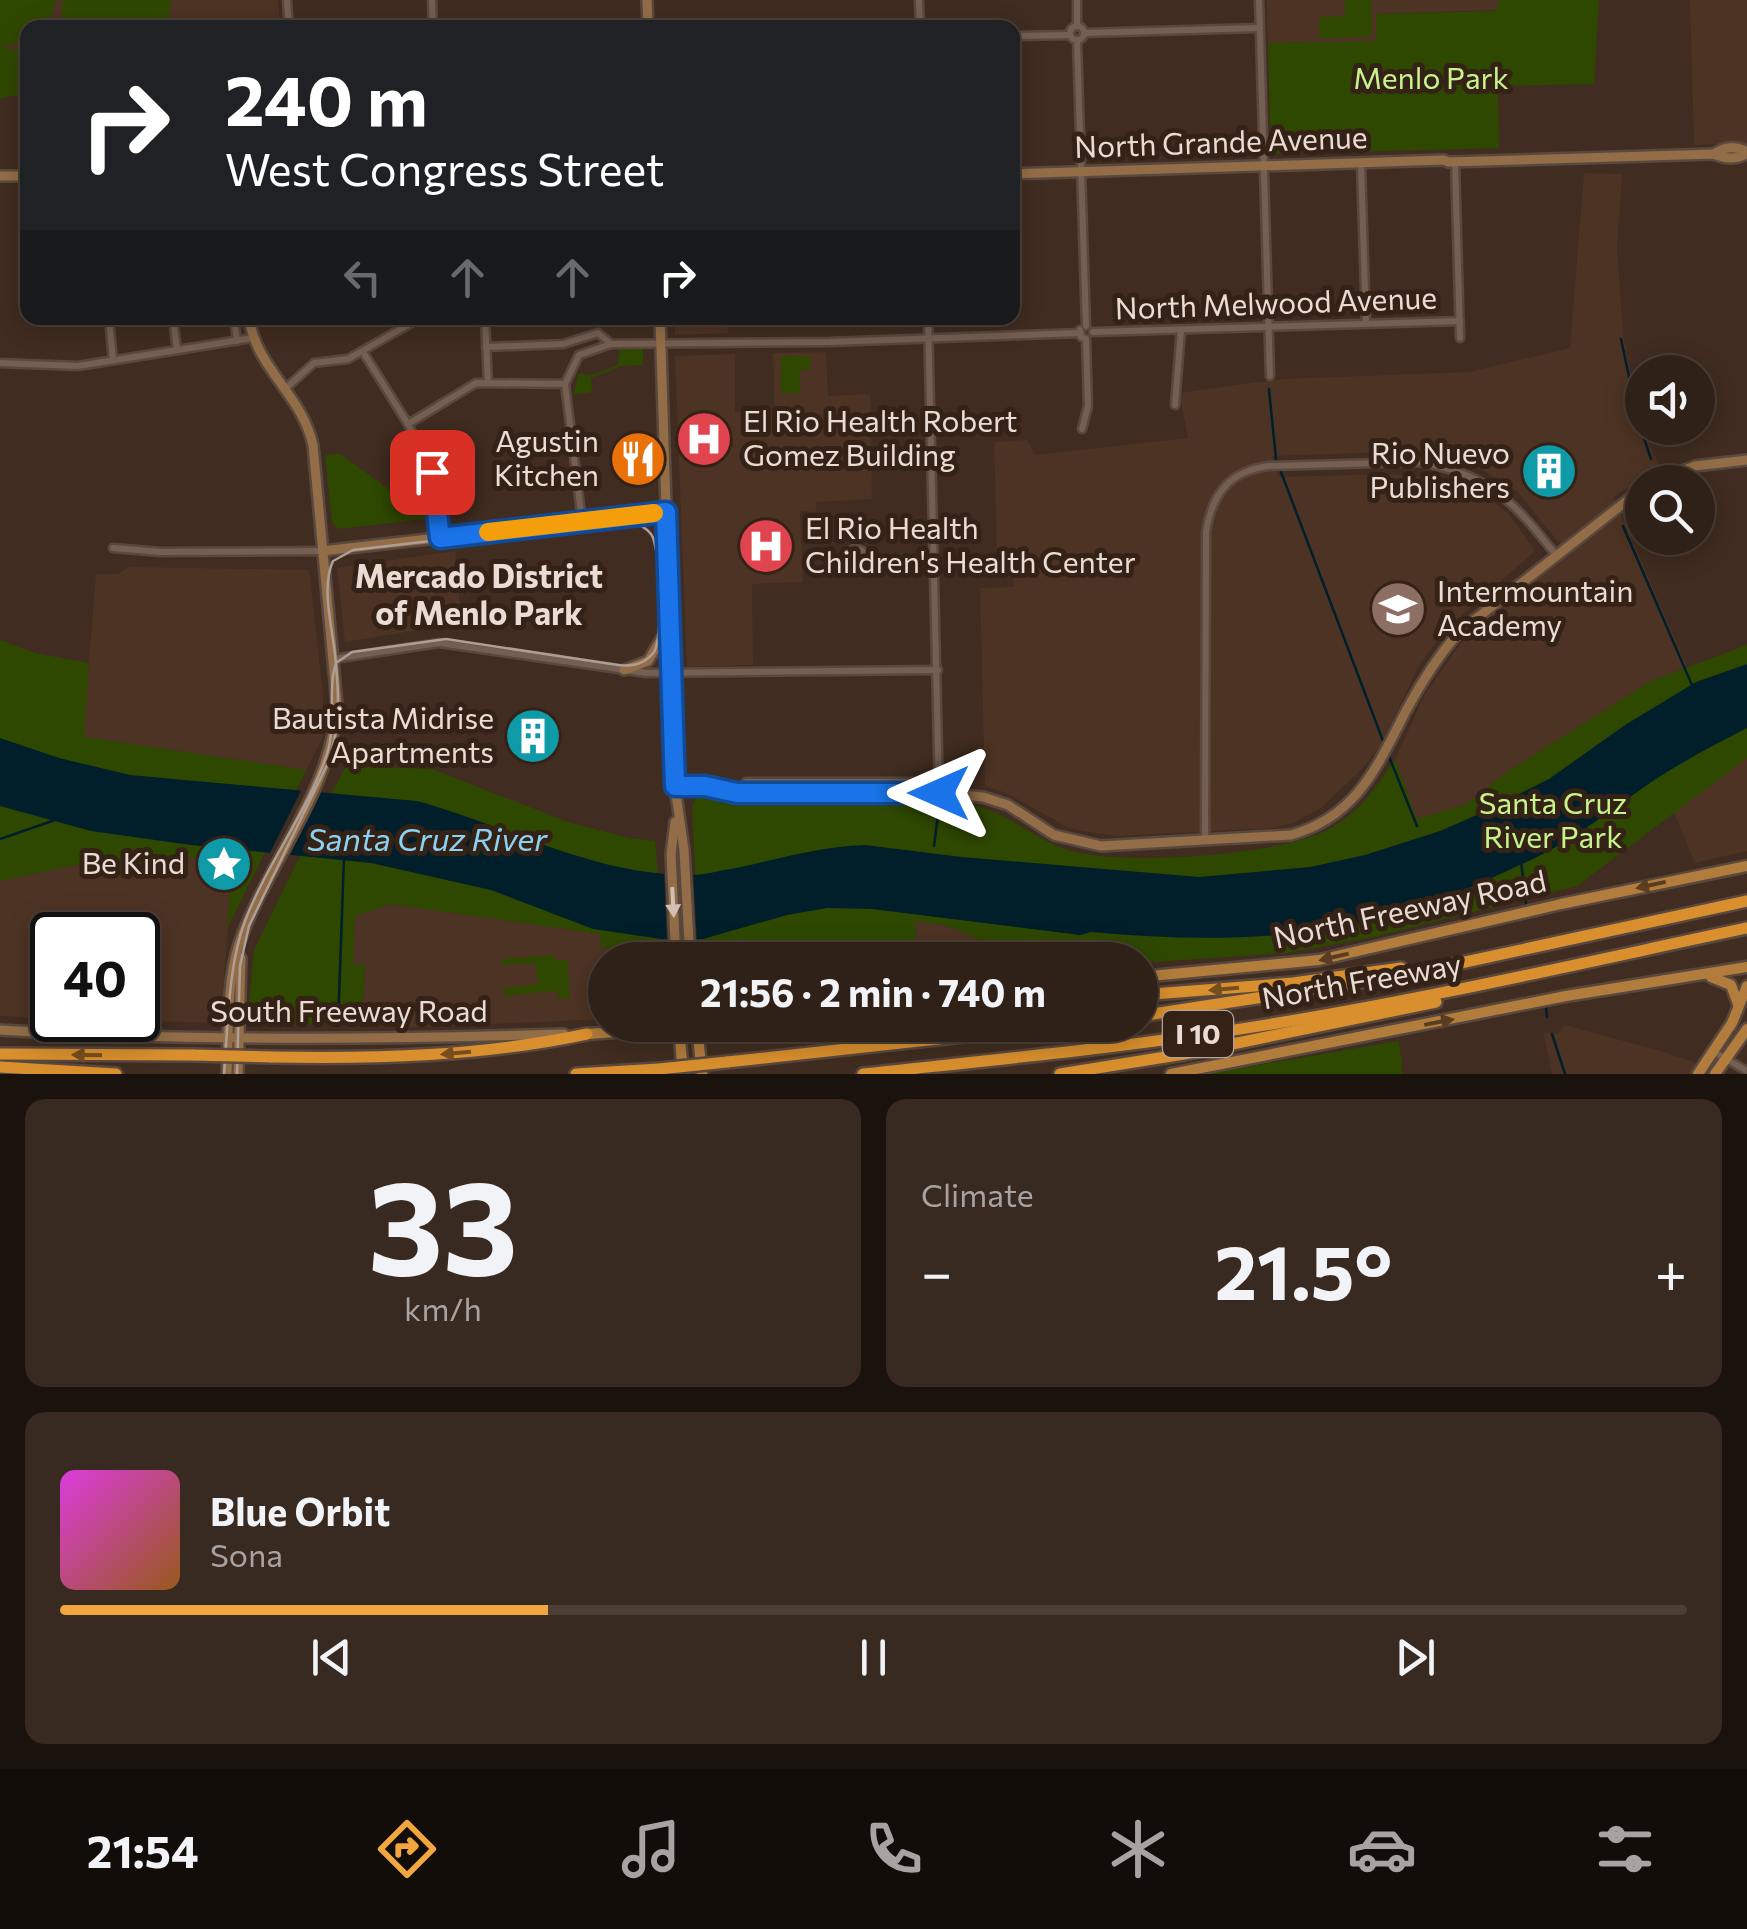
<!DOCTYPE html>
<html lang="en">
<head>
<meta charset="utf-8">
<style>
	body { margin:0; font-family:Commissioner,sans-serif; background:#382921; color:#f1f3f6; height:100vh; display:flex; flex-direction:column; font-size:38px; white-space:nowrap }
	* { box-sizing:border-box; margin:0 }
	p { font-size:32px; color:#a8a3a2 }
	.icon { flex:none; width:55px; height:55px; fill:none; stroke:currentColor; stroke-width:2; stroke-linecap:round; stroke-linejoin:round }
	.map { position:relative; height:1074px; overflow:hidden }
	.sheet { display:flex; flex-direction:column; gap:25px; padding:25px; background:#1a120d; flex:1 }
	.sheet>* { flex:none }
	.banner { position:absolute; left:20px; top:20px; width:1000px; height:305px; border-radius:20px; box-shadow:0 5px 25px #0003,0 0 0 2px #4b3e37; background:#202124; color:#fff; overflow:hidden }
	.buttons { position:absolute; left:1625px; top:355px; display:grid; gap:20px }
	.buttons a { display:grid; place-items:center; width:90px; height:90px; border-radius:50%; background:#302118; box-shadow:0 5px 25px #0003,0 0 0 2px #4b3e37; font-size:50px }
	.speed { position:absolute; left:30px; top:912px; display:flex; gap:20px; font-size:50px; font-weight:700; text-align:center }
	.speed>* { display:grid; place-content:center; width:130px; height:130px; border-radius:50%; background:#302118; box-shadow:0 5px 25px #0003,0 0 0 2px #4b3e37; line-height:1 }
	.speed .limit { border:5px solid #111; border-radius:15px; background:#fff; color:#111 }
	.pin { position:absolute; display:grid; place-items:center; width:85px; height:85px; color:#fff; margin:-42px; border-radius:20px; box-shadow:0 5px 15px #0006 }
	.me { position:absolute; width:110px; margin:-55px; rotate:270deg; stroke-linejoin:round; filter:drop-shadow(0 0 8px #0008) }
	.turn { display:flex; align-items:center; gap:35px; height:210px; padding:0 40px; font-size:45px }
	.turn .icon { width:130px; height:130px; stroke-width:2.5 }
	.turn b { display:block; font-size:70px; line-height:85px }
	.lanes { display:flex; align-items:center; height:95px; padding:0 40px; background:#0003; justify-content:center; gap:50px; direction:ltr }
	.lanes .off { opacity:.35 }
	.big { font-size:75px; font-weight:700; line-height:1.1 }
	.sheet .widget { flex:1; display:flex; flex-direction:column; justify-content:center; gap:15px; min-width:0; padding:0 35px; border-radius:20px; background:#382921 }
	.sheet .dial { align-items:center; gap:0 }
	.dial b { font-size:130px; line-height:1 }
	.song { display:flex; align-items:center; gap:30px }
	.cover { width:120px; height:120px; border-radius:15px; background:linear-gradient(135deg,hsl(300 70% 55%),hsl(30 70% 35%)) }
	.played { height:10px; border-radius:5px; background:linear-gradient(90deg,#f1a640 30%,#4b3e37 30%) }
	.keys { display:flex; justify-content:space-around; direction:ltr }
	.heat { display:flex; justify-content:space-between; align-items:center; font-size:55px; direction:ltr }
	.sheet .tiles { flex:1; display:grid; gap:25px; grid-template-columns:1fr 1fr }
	.widget:last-child { grid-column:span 2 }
	.trip { position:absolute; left:588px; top:942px; width:570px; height:100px; border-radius:50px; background:#302118; box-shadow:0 5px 25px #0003,0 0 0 2px #4b3e37; font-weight:700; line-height:100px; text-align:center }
	.dock { display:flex; height:160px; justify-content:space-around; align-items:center; background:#130d0a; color:#a8a3a2 }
	.dock .icon { width:70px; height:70px }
	.dock .active { color:#f1a640 }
	.dock b { font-size:45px; color:#f1f3f6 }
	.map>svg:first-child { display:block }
	.built { fill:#4d3323 }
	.green { fill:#2f4800 }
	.water { fill:#001f2b }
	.pier { fill:#402c20 }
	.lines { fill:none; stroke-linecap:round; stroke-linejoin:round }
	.stream { stroke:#001f2b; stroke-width:2.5 }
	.street-casing { stroke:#59483e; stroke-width:11 }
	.secondary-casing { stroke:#59483e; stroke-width:14 }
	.primary-casing { stroke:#59483e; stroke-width:15 }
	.highway-casing { stroke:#59483e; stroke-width:16 }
	.street { stroke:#755f52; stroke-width:6 }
	.secondary { stroke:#936d47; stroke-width:9 }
	.primary { stroke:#b17c3c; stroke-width:10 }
	.highway { stroke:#d98f2d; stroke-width:11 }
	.tram { stroke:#ae9e95; stroke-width:2.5 }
	.highway-bridge-casing { stroke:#59483e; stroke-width:16; stroke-linecap:butt }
	.highway-bridge { stroke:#d98f2d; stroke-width:11 }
	.oneway { fill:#5a3d21 }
	.oneway2 { fill:#d4c0b2 }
	.oneway3 { fill:#774e1f }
	.route-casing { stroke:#114b97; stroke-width:25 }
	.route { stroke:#1a73e8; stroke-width:18 }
	.slow { stroke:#f59e0b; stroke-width:18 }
	.labels { text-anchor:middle; stroke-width:10; stroke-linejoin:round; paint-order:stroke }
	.shield { fill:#352216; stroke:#b4a49c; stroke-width:2.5 }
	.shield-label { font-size:28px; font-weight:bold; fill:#eadcd5 }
	.park-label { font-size:30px; fill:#c6f38c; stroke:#352216 }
	.street-label { font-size:30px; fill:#eadcd5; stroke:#352216 }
	.poi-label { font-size:30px; fill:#eadcd5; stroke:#352216; text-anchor:end }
	.neighbourhood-label { font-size:32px; font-weight:bold; fill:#eadcd5; stroke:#352216 }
	.water-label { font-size:32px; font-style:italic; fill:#8bd2f2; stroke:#352216 }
</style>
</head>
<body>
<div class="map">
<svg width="1747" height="1074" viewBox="0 0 1747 1074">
	<rect width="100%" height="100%" fill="#402c20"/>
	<g class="built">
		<path d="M0,0H278L280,24L250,27L28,28L27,96H0Z"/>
		<path d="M1267,0H1498V10L1376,14L1377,41L1268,43Z"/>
		<path d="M1690,0H1747V143L1694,145Z"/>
		<path d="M1584,173L1622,174L1617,248L1623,335L1642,428L1660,468L1613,497L1687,667L1651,681L1504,774L1467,804L1417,820L1395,759L1424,696L1461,643L1479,625L1569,555L1517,491L1473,464L1449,455L1420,451L1272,456L1279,477L1389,474L1453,481L1478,491L1509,514L1535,551L1445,630L1420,664L1380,746L1364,767L1321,808L1293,823L1273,828L1117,836L1094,833L1069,828L1006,793L985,786L980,588L1014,587L1013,553H997L994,442L1027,440L1035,455L1188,438L1179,393L1282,379L1469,372L1570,348Z"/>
		<path d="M675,318H727L728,333L675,335Z"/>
		<path d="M826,352L828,396L870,394L872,499L816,502V512L800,511L803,582L752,584L753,665L687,667L675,356L735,354V412L775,415L773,353Z"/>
		<path d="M455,551L462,631L437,627L345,642L337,568Z"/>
		<path d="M129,567L309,570L323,693V737L306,770L83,737L96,574H118Z"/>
		<path d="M1744,757L1747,758V851L1695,863L1674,812Z"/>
		<path d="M183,856L233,864L221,1017L216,1023L125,1020H138V935H52V1018L0,1016V881L85,863L150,866Z"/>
		<path d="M391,904L601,934L602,948L664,943L666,960H605V1019L401,1028L362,1025L365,965H351L355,915Z"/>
		<path d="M916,921L945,925L1000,948L998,960H915Z"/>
		<path d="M1565,1025L1657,1050L1711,1068L1707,1074H1552L1543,1032L1558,1034Z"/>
	</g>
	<g class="green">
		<path d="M0,0H56L48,27L28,28L21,44L2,45L13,51L27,45L28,91L0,99Z"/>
		<path d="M63,0H171L169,18L152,27L68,28L61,12Z"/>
		<path d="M1345,0H1371L1372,32L1367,37L1319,38V17L1345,16Z"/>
		<path d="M1498,0H1599L1594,84L1498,86L1499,148L1271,154L1268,43L1376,41V14L1497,11Z"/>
		<path d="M643,348V365L622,366L591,378L592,392L573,395L579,373L589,376L618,365L619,349Z"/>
		<path d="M781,356H810V370L800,371V393H781Z"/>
		<path d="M340,454L394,493L404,480L420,471L426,519L339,529L332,523L325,455Z"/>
		<path d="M0,640L35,653L89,663L84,737L306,770L294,795L324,808L346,766L432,769L568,822L629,838L655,841L664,943L601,948L600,934L391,904L355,916L353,964L365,965L362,1025L257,1023L248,1014L254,950L320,815L267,848L227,929L232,864L183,856L150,866L85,863L0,881Z"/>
		<path d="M1747,645V758L1577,886L1373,937L1286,953L1140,963V960H998L1000,948L945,925L916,921L915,960H700L692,808L695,799L703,793L730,800C781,801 832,801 883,802C911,802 940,800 967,804C1007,810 1033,840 1071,851C1123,866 1279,856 1327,830C1357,815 1377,787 1395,759L1417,819L1467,804L1504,774L1651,681Z"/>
		<path d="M555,955V960H567L570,998L558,999L557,991L504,996V988L538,984L535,963L503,965L502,959Z"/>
		<path d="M1399,1041L1403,1074H1205Z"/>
	</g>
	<path class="water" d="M1747,664V728C1720,742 1693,756 1667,772C1622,800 1582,836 1533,859C1486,880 1435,906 1385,918C1285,942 1192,941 1091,932L1080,935L872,909L827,908L787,915L703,939H661L593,929L491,890L371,863L191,845L91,831L0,806V738L59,758L130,775L417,801C508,826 595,876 691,875C706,875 721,870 736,868C779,859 821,846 865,845L962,857L1199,877L1310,867L1365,855L1440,831L1479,814L1549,779L1625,725L1696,682Z"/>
	<g class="pier">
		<path d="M303,787H324L288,859L268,857Z"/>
		<path d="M664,869L693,870L697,944H667Z"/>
	</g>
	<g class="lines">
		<g class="stream">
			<path d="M1621,339L1639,423L1651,459"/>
			<path d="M1269,389L1276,459"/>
			<path d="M1281,472L1385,746"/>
			<path d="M1623,526L1692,685"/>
			<path d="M1388,754L1417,826"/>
			<path d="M0,839L55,820"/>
			<path d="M934,846L940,799"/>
			<path d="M1521,861L1526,904"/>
			<path d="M1546,1007L1547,1017"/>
			<path d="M338,1026L344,857"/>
			<path d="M1552,1034L1565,1074"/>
		</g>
		<g class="street-casing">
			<g id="street">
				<path d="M287,0L289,28"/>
				<path d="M432,0L433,28"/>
				<path d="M919,0L920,28"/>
				<path d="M1077,0V26"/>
				<path d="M1259,0L1270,376"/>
				<circle cx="1077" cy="33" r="7"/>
				<path d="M1084,33L1259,28"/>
				<path d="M1012,36L1070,35"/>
				<path d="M1077,40L1086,326"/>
				<path d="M1455,162L1460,338"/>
				<path d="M1361,164L1366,323"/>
				<path d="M109,318L113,360"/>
				<path d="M173,318L177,350"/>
				<path d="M234,318L237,341"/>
				<path d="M485,318L488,383"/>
				<path d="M928,318L939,793"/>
				<path d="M1080,330L1081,337L1086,339L1088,406L1082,429"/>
				<path d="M1093,332L1460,321"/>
				<path d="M486,347L563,344L598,333L611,344"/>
				<path d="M363,352L408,424L431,471L439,538"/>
				<path d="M0,363L78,366L252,338"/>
				<path d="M286,388L314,363L348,359L420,318"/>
				<path d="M1175,405L1181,330"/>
				<path d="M408,424L476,383L565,384"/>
				<path d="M582,521L565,384L579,355L611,344L829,342L1080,333"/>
				<path d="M113,548L161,552L322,551"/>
				<circle cx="856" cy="559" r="10"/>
				<path d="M866,559H934"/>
				<path d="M333,659L439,643L646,673L938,670"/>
				<path d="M746,793V782H939"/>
				<path d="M1205,840L1206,532C1212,494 1229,471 1269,466L1419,462C1489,474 1513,501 1556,555"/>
				<path d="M1714,1052L1747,1071"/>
			</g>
		</g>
		<g class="secondary-casing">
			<g id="secondary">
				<path d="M647,0L648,28"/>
				<path d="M1714,154C1723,147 1737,145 1747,152"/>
				<path d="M1012,174L1444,160L1448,162L1714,154C1724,159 1738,160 1747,153"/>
				<path d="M0,176H28"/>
				<path d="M660,318L675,787L684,850L690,960"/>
				<path d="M1654,482L1695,466L1747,460"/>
				<path d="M322,551L666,512"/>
				<path d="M624,670L648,661L669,626"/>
				<path d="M675,787H705L737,793H939L983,797L1008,805L1054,835L1101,846L1291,835C1358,816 1377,766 1407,709C1422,681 1438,656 1459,632L1642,489"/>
				<path d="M675,822L671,854L676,960"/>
				<path d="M0,1030C188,1041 376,1040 564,1034"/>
				<path d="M227,1074C229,1032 226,984 239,944C266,865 333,789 337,704L313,445C301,393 257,370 249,318"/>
				<path d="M238,1074L241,958"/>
			</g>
		</g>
		<g class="primary-casing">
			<g id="primary">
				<path d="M1140,977L1319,960L1561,904L1747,866"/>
				<path d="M1711,977L1731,985L1738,1004"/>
				<path d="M679,1027L683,1074"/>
				<path d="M697,1027L702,1074"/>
				<path d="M587,1034L718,1025"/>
				<path d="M1171,1074L1566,996L1747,967"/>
				<path d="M1698,1074L1732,1023L1747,986"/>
				<path d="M1715,1074L1747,1029"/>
			</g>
		</g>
		<g class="highway-casing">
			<g id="highway">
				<path d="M1140,995L1293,983L1401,968"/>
				<path d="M1140,1016L1405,975L1747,901"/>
				<path d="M0,1054L193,1055"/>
				<path d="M271,1057C377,1059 483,1056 587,1034"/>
				<path d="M727,1062L1066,1025"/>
				<path d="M0,1067L116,1074"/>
				<path d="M576,1074L659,1069"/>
				<path d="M863,1074C1001,1059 1140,1046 1278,1023C1435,997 1591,961 1747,928"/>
				<path d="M1060,1074L1184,1054L1436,1002"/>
			</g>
		</g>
		<use href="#street" class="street"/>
		<use href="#secondary" class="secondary"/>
		<use href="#primary" class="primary"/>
		<use href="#highway" class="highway"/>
		<path class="tram" d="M224,1074C228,1026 228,966 245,921C267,863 307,813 327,754C337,723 327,689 336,663L352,652L446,639L618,665C632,667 645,664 654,652C663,639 661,547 651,534C646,527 639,525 631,522L526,530L353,550L333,561C321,587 332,626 335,654C339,693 341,726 328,763L249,926L240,966L237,1074"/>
		<g class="highway-bridge-casing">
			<g id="highway-bridge">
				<path d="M193,1055L271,1057"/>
				<path d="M659,1069L727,1062"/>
			</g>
		</g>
		<use href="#highway-bridge" class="highway-bridge"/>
	</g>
	<defs><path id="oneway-solid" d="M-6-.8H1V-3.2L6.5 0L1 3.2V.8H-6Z" transform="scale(2.5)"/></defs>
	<g class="oneway">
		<use href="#oneway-solid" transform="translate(1651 885) rotate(168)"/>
		<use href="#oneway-solid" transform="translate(1334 957) rotate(167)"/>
		<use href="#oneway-solid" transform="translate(1439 1022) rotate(-11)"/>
	</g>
	<use class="oneway2" href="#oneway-solid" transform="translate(673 902) rotate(87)"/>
	<g class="oneway3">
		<use href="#oneway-solid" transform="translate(1224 989) rotate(175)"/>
		<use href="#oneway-solid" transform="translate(456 1053) rotate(175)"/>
		<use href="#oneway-solid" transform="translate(87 1055) rotate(-179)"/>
	</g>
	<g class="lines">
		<g class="route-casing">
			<path id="route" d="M432,472L440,538L666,512L675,786H705L737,793H939"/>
		</g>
		<use href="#route" class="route"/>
		<path class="slow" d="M488,532L654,513"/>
	</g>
	<defs>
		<g id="hospital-disc" transform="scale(2.875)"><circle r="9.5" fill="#e0444e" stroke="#352216"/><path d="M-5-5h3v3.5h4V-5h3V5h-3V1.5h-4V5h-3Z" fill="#fff"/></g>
		<g id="restaurant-disc" transform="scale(2.875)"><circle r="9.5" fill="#e8710a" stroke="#352216"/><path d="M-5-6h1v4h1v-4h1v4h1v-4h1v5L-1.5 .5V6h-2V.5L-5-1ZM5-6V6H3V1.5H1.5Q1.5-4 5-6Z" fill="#fff"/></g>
		<g id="building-disc" transform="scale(2.875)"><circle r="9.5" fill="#0f9aa8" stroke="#352216"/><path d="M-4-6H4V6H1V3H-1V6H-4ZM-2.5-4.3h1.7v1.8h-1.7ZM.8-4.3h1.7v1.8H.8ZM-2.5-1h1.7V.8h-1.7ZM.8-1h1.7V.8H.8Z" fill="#fff"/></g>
		<g id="school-disc" transform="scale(2.875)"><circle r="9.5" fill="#8d6e63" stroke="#352216"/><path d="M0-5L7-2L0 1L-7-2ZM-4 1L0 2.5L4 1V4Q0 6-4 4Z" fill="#fff"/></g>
		<g id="sight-disc" transform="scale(2.875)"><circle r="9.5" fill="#0f9aa8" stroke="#352216"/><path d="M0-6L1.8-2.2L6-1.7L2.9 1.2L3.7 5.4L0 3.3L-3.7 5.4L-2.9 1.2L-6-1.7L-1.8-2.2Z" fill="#fff"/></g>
	</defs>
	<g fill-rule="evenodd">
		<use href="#hospital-disc" x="704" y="439"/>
		<use href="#restaurant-disc" x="638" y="459"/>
		<use href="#building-disc" x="1549" y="471"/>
		<use href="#hospital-disc" x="766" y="546"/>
		<use href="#school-disc" x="1398" y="609"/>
		<use href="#building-disc" x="533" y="736"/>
		<use href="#sight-disc" x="224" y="864"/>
	</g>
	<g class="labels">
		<rect class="shield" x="1163" y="1011" width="70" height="46" rx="8"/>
		<g class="shield-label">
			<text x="1198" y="1044">I 10</text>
		</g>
		<g class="park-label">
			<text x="1431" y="89">Menlo Park</text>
			<text x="1553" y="814">Santa Cruz<tspan x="1553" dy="34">River Park</tspan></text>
		</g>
		<g class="street-label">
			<text transform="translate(1221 143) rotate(-2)" y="10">North Grande Avenue</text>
			<text transform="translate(1276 304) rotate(-2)" y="10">North Melwood Avenue</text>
			<text transform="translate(1410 910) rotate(-12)" y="10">North Freeway Road</text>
			<text transform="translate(1362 982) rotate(-10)" y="10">North Freeway</text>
			<text x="349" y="1022">South Freeway Road</text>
		</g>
		<g class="poi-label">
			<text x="743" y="432" text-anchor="start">El Rio Health Robert<tspan x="743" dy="34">Gomez Building</tspan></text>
			<text x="599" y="452">Agustin<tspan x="599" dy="34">Kitchen</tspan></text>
			<text x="1510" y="464">Rio Nuevo<tspan x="1510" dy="34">Publishers</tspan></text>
			<text x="805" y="539" text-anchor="start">El Rio Health<tspan x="805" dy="34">Children's Health Center</tspan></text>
			<text x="1437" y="602" text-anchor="start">Intermountain<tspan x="1437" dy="34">Academy</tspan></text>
			<text x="494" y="729">Bautista Midrise<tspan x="494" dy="34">Apartments</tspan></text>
			<text x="185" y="874">Be Kind</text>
		</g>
		<g class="neighbourhood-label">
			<text x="479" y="588">Mercado District<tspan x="479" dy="37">of Menlo Park</tspan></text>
		</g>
		<g class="water-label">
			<text x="427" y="851">Santa Cruz River</text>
		</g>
	</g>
</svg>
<div class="buttons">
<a><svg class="icon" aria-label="sound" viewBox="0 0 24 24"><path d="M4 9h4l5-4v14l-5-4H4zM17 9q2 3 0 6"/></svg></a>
<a><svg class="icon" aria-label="search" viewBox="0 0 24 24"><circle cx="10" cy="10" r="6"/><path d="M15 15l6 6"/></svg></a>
</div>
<div class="speed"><div class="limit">40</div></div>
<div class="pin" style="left:432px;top:472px;background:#d93025"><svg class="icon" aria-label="arrive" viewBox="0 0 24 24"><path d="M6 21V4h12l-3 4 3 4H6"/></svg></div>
<svg class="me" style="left:939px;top:793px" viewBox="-20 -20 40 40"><path d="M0-17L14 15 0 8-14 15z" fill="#1a73e8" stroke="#fff" stroke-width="4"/></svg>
<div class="trip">21:56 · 2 min · 740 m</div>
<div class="banner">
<div class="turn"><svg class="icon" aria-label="right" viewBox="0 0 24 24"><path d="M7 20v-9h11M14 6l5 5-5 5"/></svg><div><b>240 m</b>West Congress Street</div></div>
<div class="lanes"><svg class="icon off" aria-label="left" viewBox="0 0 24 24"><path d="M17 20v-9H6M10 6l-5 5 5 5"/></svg><svg class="icon off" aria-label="ahead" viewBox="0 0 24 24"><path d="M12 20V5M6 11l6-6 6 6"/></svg><svg class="icon off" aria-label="ahead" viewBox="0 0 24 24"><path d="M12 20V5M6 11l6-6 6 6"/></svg><svg class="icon" aria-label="right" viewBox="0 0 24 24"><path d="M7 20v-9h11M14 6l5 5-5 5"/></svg></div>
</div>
</div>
<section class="sheet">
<div class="tiles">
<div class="widget dial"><b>33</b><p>km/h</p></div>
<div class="widget"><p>Climate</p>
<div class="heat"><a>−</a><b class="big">21.5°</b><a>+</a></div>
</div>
<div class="widget">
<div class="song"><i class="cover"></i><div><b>Blue Orbit</b><p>Sona</p></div></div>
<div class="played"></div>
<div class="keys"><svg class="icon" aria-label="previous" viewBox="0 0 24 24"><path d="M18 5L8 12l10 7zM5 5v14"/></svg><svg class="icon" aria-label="pause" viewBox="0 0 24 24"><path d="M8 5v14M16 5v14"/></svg><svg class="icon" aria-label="next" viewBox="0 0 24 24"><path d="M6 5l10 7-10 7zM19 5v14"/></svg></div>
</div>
</div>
</section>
<nav class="dock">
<b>21:54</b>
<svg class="icon active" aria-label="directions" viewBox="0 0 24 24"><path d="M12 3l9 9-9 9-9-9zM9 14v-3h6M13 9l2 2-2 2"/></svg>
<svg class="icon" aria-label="music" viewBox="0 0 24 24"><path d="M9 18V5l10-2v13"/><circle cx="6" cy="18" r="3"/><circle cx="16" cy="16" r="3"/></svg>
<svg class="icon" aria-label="phone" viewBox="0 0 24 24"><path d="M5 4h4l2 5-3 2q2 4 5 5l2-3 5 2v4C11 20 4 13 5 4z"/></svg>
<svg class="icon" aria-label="climate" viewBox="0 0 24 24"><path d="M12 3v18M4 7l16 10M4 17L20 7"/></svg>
<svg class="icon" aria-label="car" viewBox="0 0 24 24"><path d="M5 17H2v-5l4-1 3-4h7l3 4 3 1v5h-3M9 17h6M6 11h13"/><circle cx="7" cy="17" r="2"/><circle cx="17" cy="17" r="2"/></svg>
<svg class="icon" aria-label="filters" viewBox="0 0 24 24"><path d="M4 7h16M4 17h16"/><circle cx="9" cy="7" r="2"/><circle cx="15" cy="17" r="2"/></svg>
</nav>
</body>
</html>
